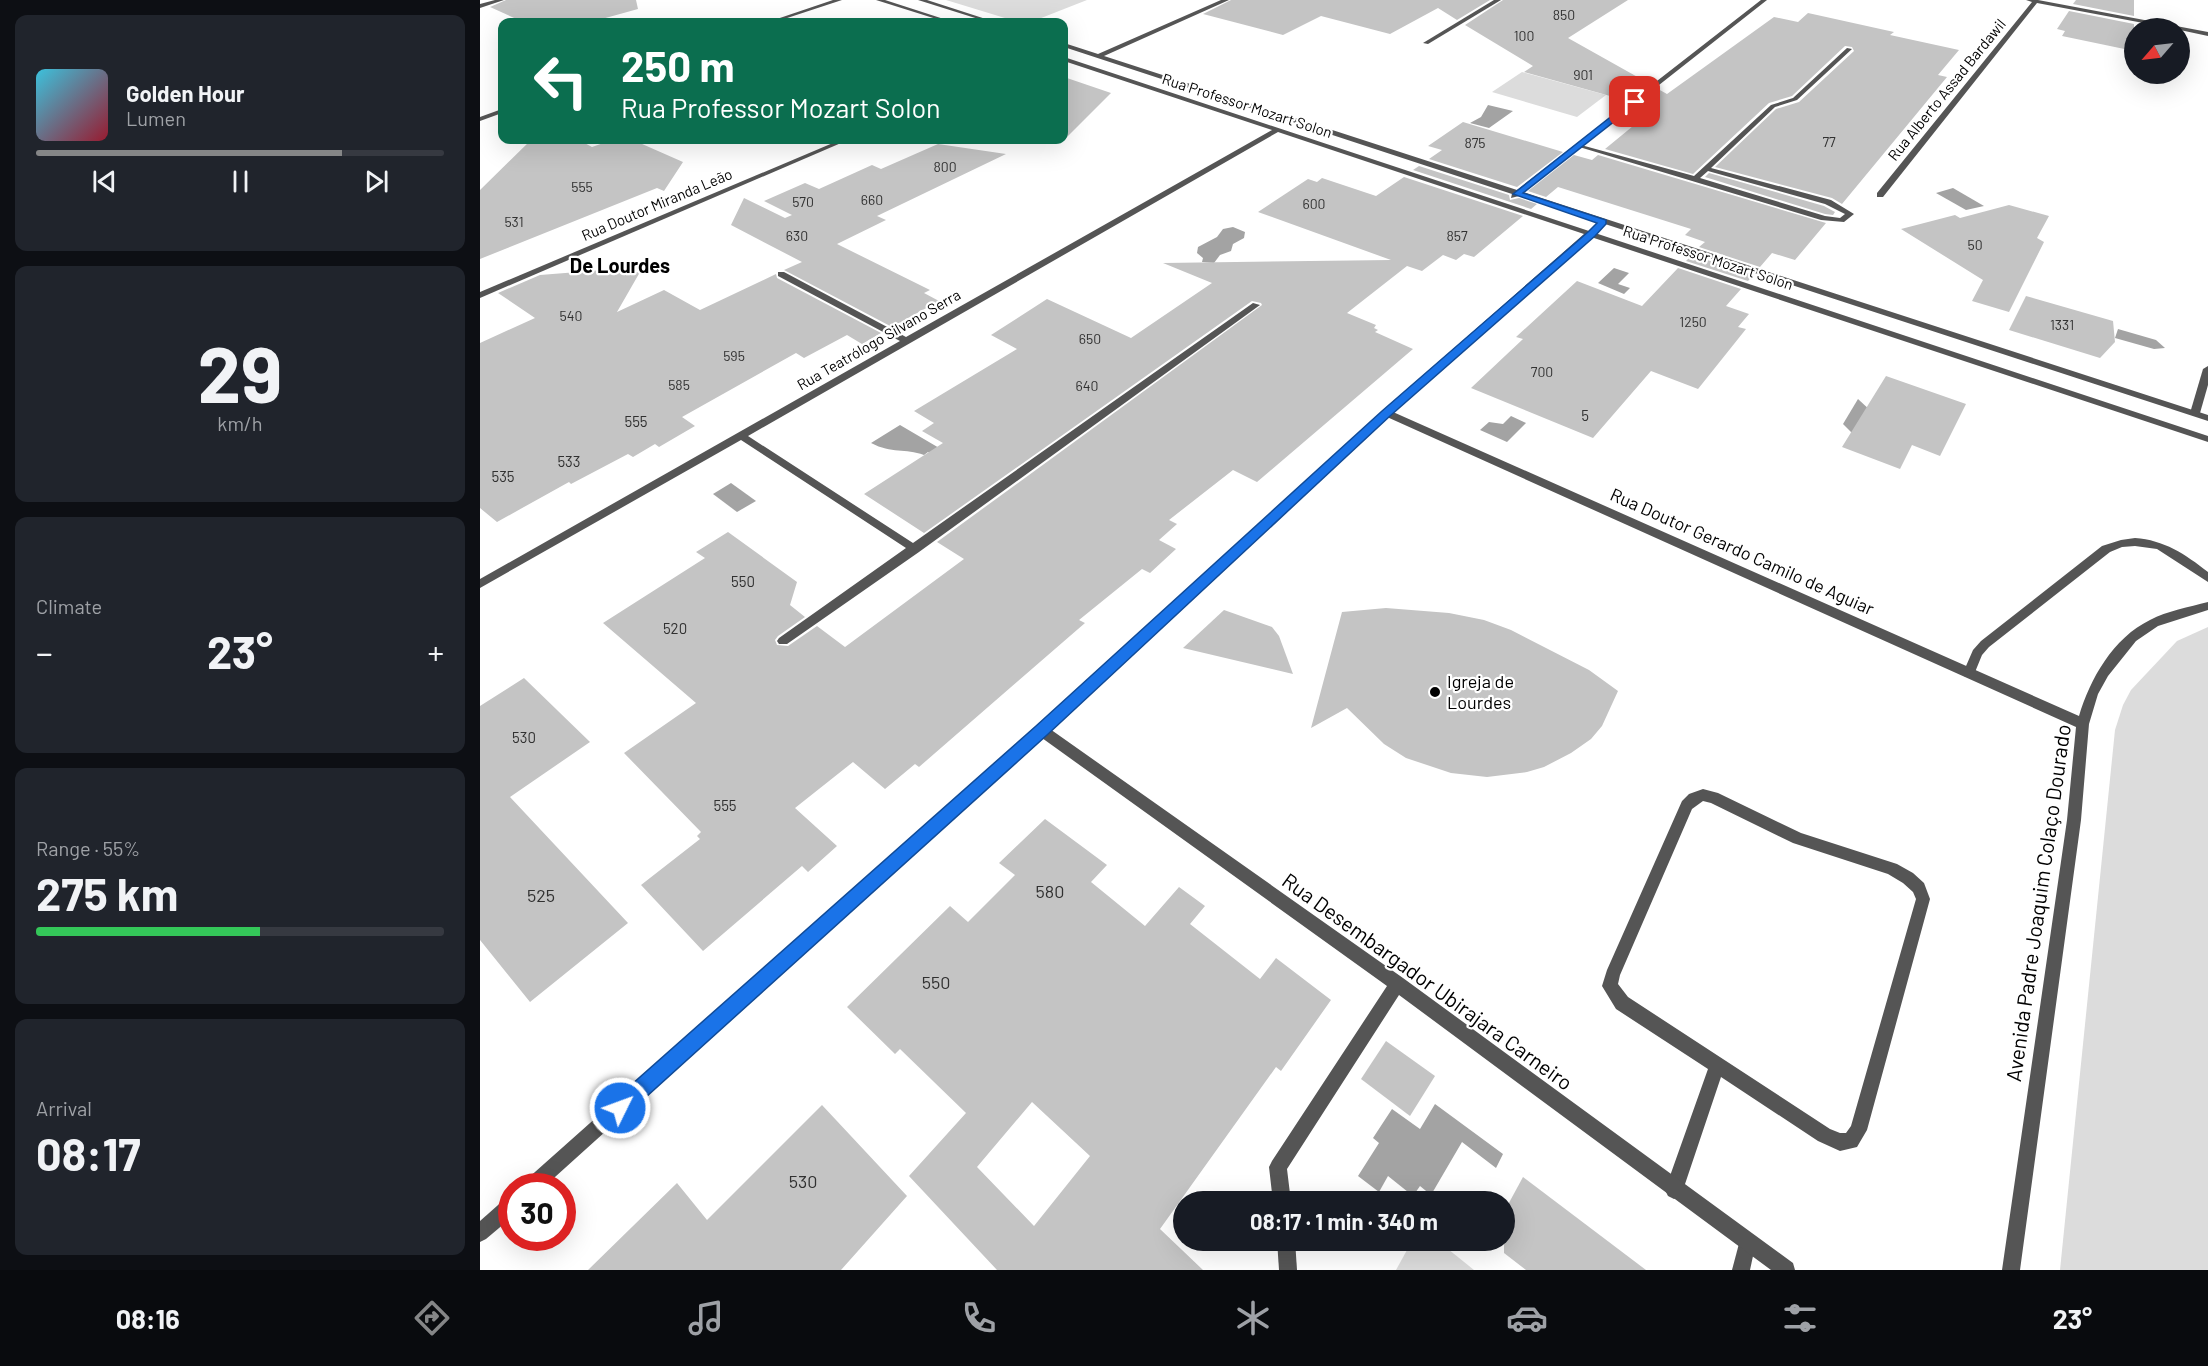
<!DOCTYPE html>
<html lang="en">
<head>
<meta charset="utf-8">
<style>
	body { margin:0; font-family:Barlow,sans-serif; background:#20242c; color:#f1f3f6; height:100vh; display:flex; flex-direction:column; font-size:22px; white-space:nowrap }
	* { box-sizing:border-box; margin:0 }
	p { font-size:20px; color:#9ea1a6 }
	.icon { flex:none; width:33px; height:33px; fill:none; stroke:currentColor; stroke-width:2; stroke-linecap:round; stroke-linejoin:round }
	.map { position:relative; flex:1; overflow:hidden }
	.sheet { display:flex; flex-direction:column; gap:15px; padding:15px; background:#0d0f14; width:480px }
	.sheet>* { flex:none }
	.hud { position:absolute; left:18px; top:18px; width:570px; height:126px; border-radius:12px; box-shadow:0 6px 24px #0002; background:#0b6e4f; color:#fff; overflow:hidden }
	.needle { width:39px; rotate:242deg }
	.tools { position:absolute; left:1644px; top:18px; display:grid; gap:12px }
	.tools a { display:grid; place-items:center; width:66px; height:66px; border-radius:50%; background:#171b24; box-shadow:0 6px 24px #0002; font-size:30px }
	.speed { position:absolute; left:18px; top:1173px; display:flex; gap:12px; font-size:30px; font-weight:700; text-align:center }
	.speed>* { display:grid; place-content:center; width:78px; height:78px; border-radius:50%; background:#171b24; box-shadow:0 6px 24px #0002; line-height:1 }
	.speed .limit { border:9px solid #d22; background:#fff; color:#111 }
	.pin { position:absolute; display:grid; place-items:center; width:51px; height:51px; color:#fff; margin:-26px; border-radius:12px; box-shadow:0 3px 9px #0006 }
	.me { position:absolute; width:66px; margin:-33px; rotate:48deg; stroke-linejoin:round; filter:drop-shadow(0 0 4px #0008) }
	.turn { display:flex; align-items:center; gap:21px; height:126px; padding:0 24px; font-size:27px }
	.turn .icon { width:78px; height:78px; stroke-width:2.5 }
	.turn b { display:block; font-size:42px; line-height:51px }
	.big { font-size:45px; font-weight:700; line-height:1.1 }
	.sheet .widget { flex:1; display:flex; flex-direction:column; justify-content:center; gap:9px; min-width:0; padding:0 21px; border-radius:12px; background:#20242c }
	.sheet .dial { align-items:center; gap:0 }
	.dial b { font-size:78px; line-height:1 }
	.song { display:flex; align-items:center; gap:18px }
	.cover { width:72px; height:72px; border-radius:9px; background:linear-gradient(135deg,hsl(190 70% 55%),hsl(350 70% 35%)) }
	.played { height:6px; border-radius:3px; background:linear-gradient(90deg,#858687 75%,#363941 75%) }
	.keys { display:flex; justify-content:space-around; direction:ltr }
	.heat { display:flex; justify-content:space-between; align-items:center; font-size:33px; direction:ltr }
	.charge { height:9px; border-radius:4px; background:linear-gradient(90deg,#34c759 55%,#363941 0) }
	.trip { position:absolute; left:693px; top:1191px; width:342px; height:60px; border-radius:30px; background:#171b24; box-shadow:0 6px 24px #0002; font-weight:700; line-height:60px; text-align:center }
	.menu { display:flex; height:96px; justify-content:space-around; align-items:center; background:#090b0e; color:#9ea1a6 }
	.menu .icon { width:42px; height:42px }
	.menu .selected { color:#858687 }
	.menu b { font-size:27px; color:#f1f3f6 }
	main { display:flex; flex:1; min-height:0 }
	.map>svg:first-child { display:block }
	.green { fill:#dcdcdc }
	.water { fill:#a3a3a3 }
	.building { fill:#c4c4c4; fill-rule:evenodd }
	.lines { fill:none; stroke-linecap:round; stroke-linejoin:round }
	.lane { fill:#555; fill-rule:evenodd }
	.street { fill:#555; fill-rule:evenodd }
	.route { fill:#1a73e8; stroke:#114b97; stroke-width:1.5 }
	.poi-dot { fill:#000; stroke:#fff; stroke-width:2 }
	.labels { text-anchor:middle; stroke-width:4.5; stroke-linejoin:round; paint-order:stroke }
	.far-number-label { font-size:14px; fill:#313131 }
	.far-street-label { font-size:15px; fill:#000; stroke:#fff }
	.number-label { font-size:15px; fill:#313131 }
	.street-label { font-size:18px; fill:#000; stroke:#fff }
	.poi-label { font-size:18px; fill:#000; stroke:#fff; text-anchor:start }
	.near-number-label { font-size:18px; fill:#313131 }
	.far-district-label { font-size:20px; font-weight:bold; fill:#000; stroke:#fff }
	.near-street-label { font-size:21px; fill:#000; stroke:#fff }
</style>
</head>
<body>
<main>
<section class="sheet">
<div class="widget">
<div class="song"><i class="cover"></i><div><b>Golden Hour</b><p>Lumen</p></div></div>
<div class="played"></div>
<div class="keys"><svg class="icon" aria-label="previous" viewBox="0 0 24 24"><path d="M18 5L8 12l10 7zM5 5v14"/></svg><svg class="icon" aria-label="pause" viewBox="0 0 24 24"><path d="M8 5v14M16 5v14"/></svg><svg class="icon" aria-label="next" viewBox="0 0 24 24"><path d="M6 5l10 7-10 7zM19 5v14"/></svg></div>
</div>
<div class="widget dial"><b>29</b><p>km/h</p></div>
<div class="widget"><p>Climate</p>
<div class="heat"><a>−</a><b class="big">23°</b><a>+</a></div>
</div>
<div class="widget"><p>Range · 55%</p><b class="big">275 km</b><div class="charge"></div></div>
<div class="widget"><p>Arrival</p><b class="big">08:17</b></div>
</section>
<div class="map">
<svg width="1728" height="1270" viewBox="0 0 1728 1270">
	<rect width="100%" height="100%" fill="#fff"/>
	<g class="green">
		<path d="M466,0H607L551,22H538Z"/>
		<path d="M1042,72L1126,95L1097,117L1012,92Z"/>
		<path d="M1728,627V1270H1580L1635,730L1643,705L1651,690L1697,641Z"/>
		<path d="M932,1241H958L994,1270H916Z"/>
	</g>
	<g class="water">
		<path d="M1008,105L1033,111L1009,128L990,123L1001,117Z"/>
		<path d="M1473,188L1504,206L1486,210L1456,193Z"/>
		<path d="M753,227L765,232L764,238L753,244L751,251L740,255L734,263L722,262L723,258L717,253L718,247L737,237L743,229Z"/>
		<path d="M1134,268L1149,273L1138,284L1150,288L1144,294L1118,283Z"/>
		<path d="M1638,329L1676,340L1685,348L1674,349L1635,338Z"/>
		<path d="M1378,399L1392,412L1372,433L1363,424Z"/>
		<path d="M1031,416L1046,423L1027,442L1000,430L1009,422L1023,424Z"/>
		<path d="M420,425L483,462L475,468L448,452L444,455C425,448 412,454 391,443Z"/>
		<path d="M251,483L276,501L257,512L233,494Z"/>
		<path d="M955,1104L1023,1154L1016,1168L982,1142L951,1195L940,1186L933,1196L908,1176L899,1192L878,1176L899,1143L893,1138L912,1109L940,1129Z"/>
	</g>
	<g class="building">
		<path d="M26,0H156L158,9L111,22H43L10,7Z"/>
		<path d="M751,0H1010L977,20L958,8L910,34L841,16L803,35L723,14Z"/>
		<path d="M1023,0H1148L1088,38L1170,84L1148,101L1044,72L1053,66L985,25Z"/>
		<path d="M1596,0H1654V16L1593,4Z"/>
		<path d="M1589,11L1654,24V51L1582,36L1585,31L1577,29Z"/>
		<path d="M1328,13L1414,32L1410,35L1479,50L1458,75L1467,77L1362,204L1352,198L1235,167L1296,109L1319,102L1374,51L1372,47L1365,46L1312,96L1289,103L1213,174L1125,149L1175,108L1159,104L1178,89L1187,94L1294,17L1318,22Z"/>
		<path d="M584,77L631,93L584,140Z"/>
		<path d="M983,122L1083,152L1037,187L949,159L962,150L948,146Z"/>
		<path d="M51,140H99L112,147L132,140H153L203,162L184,191L177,188L0,259V190Z"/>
		<path d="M458,144L526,154L397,216L406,220L357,244L450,290L444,293L459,301L412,327L304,270L322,262L251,225L264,198L305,218L312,215L284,201L325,183L339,189L392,165L401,169Z"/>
		<path d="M1094,155L1112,160L1118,155L1346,223L1315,260L1292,253L1280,267L1219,247L1225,242L1205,235L1211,229L1078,187L1066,197L1048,191Z"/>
		<path d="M939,166L1029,195L1030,200L1039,198L1057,204L1051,209L933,170Z"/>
		<path d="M1229,173L1344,206L1355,212L1353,215L1345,214L1225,177Z"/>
		<path d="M924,177L1043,216L994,257L984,254L976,260L963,255L942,271L927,266L867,313L896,325L894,328L898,330L895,332L933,349L777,482L753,470L689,520L697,524L679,540L696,549L670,573L662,569L599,620L605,623L439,767L435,764L405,789L373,762L315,808L357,846L328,872L322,866L223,951L161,885L220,839L217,836L221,832L144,753L216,703L123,623L225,558L216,552L248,532L317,582L310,605L325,617L298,636L295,640L297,645L308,646L337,626L365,647L484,559L457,542L782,305L781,303L772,301L444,533L384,494L463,443L442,431L454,423L434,411L537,349L511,335L567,299L651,338L732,283L683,263L911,260L778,212L828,179L837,182L842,178L896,196Z"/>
		<path d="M1529,205L1569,216L1557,238L1564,242L1529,312L1492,301L1503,280L1421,229L1475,215L1480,218Z"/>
		<path d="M1212,255L1273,275L1268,281L1206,261Z"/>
		<path d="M148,268L144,273L160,272L137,312L184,290L220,310L296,274L297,278L401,333L382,344L367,335L324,358L316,353L202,417L215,426L179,447L175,444L153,457L148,454L91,484L89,482L17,522L0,508V343L55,318L18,293L60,275Z"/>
		<path d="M1198,268L1261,289L1246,306L1269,314L1258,327L1266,329L1218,389L1171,371L1113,438L991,388L1043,339L1036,337L1097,281L1162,306Z"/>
		<path d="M1546,296L1633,321L1635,342L1620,358L1529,330Z"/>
		<path d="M1406,376L1486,404L1460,456L1432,445L1420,469L1362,447Z"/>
		<path d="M906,608L969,613L1004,620L1031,630L1109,670L1138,691L1122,726L1111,739L1091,753L1064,767L1047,772L1007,777L971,773L926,758L904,744L867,708L831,728L862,612Z"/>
		<path d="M744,610L792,627L799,636L813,674L703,648Z"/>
		<path d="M44,678L110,742L30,797L148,923L50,1002L0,940V706Z"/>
		<path d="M565,819L627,865L611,882L665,926L699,887L725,906L710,924L780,979L796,958L851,1000L801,1071L796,1067L680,1229L723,1270H517L429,1176L486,1113L420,1049L415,1054L367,1007L470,906L488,922L535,875L519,863ZM552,1102L610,1156L554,1226L497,1167Z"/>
		<path d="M906,1041L955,1076L930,1116L881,1079Z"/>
		<path d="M342,1105L427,1196L361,1270H108L197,1183L227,1220Z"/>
		<path d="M1043,1177L1166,1270H1046L1024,1253V1212Z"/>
	</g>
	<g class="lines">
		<g class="lane">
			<path d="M1367,48L1372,49L1317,100L1295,107L1231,168L1351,200L1374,214L1364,222L1341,220L1096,146L1101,145L1214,176L1291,105L1313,98ZM1228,171L1345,204L1365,214L1360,218L1345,216L1220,178Z"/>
			<path d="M1728,366V385L1720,413L1715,416L1712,415L1710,413L1723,369Z"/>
			<path d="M1655,538C1684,540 1705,554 1728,572V582L1677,549L1655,546L1642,547L1630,552L1509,647L1502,655L1493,677H1485L1483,673L1493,650L1501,641L1622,546L1641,540Z"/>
			<path d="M1223,789L1238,793L1321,833L1417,864L1433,873L1444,883L1450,899L1387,1130L1377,1147L1360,1151L1338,1141L1241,1077L1203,1190L1200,1196L1194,1199L1188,1196L1185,1190L1228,1069L1136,1009L1122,986L1127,970L1202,801L1209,794ZM1223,801L1231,803L1313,843L1408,874L1423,883L1433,892L1436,899L1371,1126L1366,1133H1360L1350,1129L1148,997L1138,984L1140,975L1212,809Z"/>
			<path d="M1267,1233L1273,1236L1276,1242L1270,1270H1252L1261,1236Z"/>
		</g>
		<g class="street">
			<path d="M15,0H24L0,8V4Z"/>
			<path d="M353,0H362L295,22H288Z"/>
			<path d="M396,0H405L473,22H466Z"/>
			<path d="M438,0H447L515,22H508Z"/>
			<path d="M741,0H749L624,56L1037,190L1281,0H1287L1043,192L1728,415V421L1125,224L1115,233L1728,436V442L1111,237L913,412L1599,716C1610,679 1633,638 1670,620C1687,611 1709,607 1728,602V610L1678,626L1656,641L1628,676L1618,694L1609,724L1601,820L1540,1270H1522L1587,820L1596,727L907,417L570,729L923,978L1313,1263L1315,1270H1291L919,995L807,1169L811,1202H793L789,1167L792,1161L907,986L562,738L65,1186H43L46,1180L556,726L903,411L1104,234L798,132L268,436L433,543L773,303L780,305L439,552L307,644H299L297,641L299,638L426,548L261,440L0,588V579L420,341L298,276V272H304L426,337L792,130L584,61V57L1109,231L1119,222L1039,196L1031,198L1032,194L584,47V43L618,54Z"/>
			<path d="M1014,0H1021L948,44L943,43Z"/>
			<path d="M1546,0H1558L1728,32V36L1700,30V28H1690L1557,3L1403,197H1397V193L1552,2Z"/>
			<path d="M22,109V113L0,121V117Z"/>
			<path d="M360,140H368L0,298V292Z"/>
			<path d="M32,1195V1217L6,1239L0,1242V1221L26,1198Z"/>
			<path d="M797,1240H815L817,1270H799Z"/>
		</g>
	</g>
	<path class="route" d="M1152,100L1159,102L1043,193L1126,220V224L1115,236L910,416L567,735L146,1115L140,1117L133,1115L130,1108L133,1101L556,726L902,411L1108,232L1117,223L1033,194Z"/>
	<circle class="poi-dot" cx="955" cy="692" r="6"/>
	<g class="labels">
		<g class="far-number-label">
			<text x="1084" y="20">850</text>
			<text x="1044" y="41">100</text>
			<text x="1103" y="80">901</text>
			<text x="1349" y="147">77</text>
			<text x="995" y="148">875</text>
			<text x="465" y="172">800</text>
			<text x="102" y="192">555</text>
			<text x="392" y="205">660</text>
			<text x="323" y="207">570</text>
			<text x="834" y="209">600</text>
			<text x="34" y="227">531</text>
			<text x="317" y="241">630</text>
			<text x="977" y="241">857</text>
			<text x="1495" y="250">50</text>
			<text x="91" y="321">540</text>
			<text x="1213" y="327">1250</text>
			<text x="1582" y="330">1331</text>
			<text x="610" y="344">650</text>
			<text x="254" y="361">595</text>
			<text x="1062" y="377">700</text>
			<text x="199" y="390">585</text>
			<text x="607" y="391">640</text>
		</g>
		<g class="far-street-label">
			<text transform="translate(1467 90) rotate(-51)" y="5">Rua Alberto Assad Bardawil</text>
			<text transform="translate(767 106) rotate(18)" y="5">Rua Professor Mozart Solon</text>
			<text transform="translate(177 205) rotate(-23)" y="5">Rua Doutor Miranda Leão</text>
			<text transform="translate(1228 258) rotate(18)" y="5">Rua Professor Mozart Solon</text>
			<text transform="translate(399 340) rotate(-30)" y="5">Rua Teatrólogo Silvano Serra</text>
		</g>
		<g class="number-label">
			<text x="1105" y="421">5</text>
			<text x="156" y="427">555</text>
			<text x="89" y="467">533</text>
			<text x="23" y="482">535</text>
			<text x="263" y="587">550</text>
			<text x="195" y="634">520</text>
			<text x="44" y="743">530</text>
			<text x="245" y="811">555</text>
		</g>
		<g class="street-label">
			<text transform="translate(1262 552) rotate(24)" y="6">Rua Doutor Gerardo Camilo de Aguiar</text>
		</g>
		<g class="poi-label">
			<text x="967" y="688">Igreja de<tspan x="967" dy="21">Lourdes</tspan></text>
		</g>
		<g class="near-number-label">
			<text x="570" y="898">580</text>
			<text x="61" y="902">525</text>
			<text x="456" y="989">550</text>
			<text x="323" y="1188">530</text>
		</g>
		<g class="far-district-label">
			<text x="140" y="273">De Lourdes</text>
		</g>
		<g class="near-street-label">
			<text transform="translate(1559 903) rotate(-82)" y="7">Avenida Padre Joaquim Colaço Dourado</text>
			<text transform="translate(947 982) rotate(36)" y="7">Rua Desembargador Ubirajara Carneiro</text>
		</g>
	</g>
</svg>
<div class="tools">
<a><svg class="needle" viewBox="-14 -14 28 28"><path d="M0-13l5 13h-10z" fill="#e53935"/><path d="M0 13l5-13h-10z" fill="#9ea1a6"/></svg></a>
</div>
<div class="speed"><div class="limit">30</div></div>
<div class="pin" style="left:1155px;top:102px;background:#d93025"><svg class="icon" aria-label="arrive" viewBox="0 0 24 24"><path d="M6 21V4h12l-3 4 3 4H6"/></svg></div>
<svg class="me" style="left:140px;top:1108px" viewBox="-20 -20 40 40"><circle r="17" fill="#1a73e8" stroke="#fff" stroke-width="3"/><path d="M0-11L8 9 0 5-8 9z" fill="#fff"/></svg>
<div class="trip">08:17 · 1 min · 340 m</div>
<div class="hud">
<div class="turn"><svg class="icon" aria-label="left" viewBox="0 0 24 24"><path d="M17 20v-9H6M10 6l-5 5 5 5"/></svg><div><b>250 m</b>Rua Professor Mozart Solon</div></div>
</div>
</div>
</main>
<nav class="menu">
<b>08:16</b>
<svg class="icon selected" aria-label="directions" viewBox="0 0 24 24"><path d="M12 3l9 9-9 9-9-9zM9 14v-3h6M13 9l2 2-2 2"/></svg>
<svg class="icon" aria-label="music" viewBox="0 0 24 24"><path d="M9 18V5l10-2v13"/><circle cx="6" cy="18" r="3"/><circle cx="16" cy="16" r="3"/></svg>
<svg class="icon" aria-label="phone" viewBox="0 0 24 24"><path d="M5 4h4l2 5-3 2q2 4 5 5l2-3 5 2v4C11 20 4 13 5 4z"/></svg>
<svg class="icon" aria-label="climate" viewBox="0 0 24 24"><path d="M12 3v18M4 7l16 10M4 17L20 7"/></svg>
<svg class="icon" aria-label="car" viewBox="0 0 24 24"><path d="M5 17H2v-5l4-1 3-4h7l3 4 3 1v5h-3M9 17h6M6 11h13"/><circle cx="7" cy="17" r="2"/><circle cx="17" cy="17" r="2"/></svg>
<svg class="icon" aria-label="filters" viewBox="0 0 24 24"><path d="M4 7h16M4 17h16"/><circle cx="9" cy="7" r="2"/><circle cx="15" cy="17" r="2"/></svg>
<b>23°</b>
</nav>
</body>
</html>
